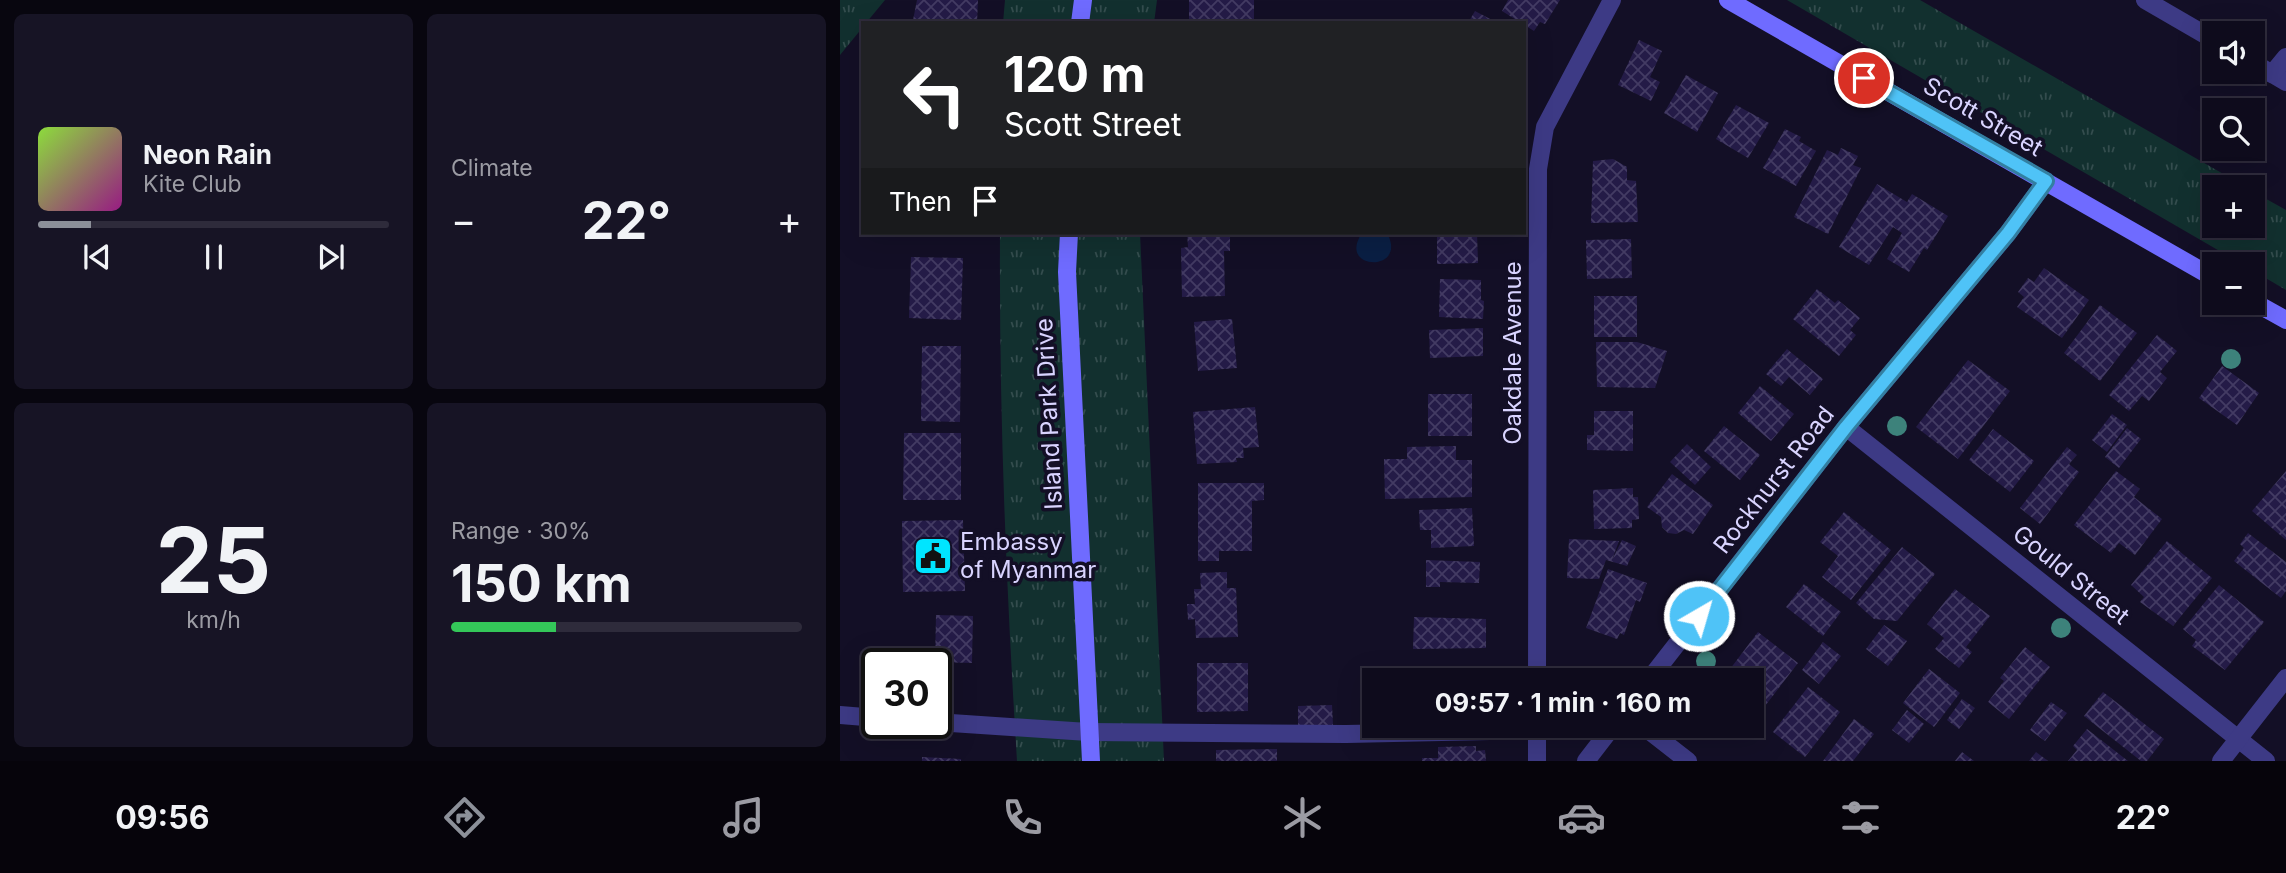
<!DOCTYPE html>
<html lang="en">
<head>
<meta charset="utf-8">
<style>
	body { margin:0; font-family:Inter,sans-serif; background:#171425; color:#f1f3f6; height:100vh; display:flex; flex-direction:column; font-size:26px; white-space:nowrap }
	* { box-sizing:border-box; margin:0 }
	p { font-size:23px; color:#9b9ba3 }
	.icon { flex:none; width:38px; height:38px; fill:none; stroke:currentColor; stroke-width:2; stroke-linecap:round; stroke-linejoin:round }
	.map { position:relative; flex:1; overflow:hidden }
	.panel { display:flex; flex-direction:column; gap:14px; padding:14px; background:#08060f; width:840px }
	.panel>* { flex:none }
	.banner { position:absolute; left:21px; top:21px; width:665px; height:214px; border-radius:0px; box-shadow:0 7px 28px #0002,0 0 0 2px #2e2b3b; background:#202124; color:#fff; overflow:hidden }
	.buttons { position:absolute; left:1362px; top:21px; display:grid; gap:14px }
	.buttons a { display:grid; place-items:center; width:63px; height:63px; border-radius:0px; background:#0e0b1c; box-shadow:0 7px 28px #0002,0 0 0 2px #2e2b3b; font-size:35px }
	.speed { position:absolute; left:21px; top:648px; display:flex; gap:14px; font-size:35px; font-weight:700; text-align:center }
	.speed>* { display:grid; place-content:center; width:91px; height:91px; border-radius:50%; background:#0e0b1c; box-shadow:0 7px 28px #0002,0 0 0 2px #2e2b3b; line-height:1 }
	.speed .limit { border:4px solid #111; border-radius:10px; background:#fff; color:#111 }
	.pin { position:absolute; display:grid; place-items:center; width:60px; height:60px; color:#fff; margin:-30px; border:4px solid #fff; border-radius:50%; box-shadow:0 2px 7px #0007 }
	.me { position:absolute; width:77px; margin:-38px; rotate:38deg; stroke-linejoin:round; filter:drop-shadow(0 0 5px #0008) }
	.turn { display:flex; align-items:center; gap:24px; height:147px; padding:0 28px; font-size:32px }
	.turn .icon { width:91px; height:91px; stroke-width:2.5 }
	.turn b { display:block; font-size:49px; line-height:60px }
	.then { display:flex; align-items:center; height:66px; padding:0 28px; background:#0003; gap:14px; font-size:26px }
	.big { font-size:52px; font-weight:700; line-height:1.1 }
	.panel .tile { flex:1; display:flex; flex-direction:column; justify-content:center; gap:10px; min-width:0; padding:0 24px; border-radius:10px; background:#171425 }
	.panel .dial { align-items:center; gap:0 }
	.dial b { font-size:91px; line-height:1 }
	.song { display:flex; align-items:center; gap:21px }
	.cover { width:84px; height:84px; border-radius:10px; background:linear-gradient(135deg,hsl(90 70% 55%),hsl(310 70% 35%)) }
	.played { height:7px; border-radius:4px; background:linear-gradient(90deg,#8c9099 15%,#2e2b3b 15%) }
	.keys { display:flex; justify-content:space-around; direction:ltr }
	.heat { display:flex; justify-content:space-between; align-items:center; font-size:38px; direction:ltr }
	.charge { height:10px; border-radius:5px; background:linear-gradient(90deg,#34c759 30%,#2e2b3b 0) }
	.panel .tiles { flex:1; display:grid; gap:14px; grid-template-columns:repeat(2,1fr) }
	.trip { position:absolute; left:522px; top:668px; width:402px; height:70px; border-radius:0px; background:#0e0b1c; box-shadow:0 7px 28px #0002,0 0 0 2px #2e2b3b; font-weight:700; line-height:70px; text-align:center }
	.dock { display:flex; height:112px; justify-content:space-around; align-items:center; background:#06040b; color:#9b9ba3 }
	.dock .icon { width:49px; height:49px }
	.dock .on { color:#8c9099 }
	.dock b { font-size:32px; color:#f1f3f6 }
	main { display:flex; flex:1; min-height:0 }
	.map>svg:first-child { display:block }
	.grass { fill:url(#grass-tufts) }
	.water { fill:#0a1f44 }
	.building { fill:url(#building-cross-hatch) }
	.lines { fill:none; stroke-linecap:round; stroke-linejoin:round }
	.lane { stroke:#3d3a85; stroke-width:18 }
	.street { stroke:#3d3a85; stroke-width:18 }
	.secondary { stroke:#6f6bff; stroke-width:18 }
	.tree { fill:#3d827b }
	.route-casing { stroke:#337fa1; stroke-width:18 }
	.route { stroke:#4fc3f7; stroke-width:12 }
	.labels { text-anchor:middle; stroke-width:7; stroke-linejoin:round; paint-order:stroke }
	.street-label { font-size:24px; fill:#d9d4ff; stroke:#130f26 }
	.poi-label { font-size:24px; fill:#d9d4ff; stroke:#130f26; text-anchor:start }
</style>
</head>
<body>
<main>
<section class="panel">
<div class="tiles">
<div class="tile">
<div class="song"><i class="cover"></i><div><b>Neon Rain</b><p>Kite Club</p></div></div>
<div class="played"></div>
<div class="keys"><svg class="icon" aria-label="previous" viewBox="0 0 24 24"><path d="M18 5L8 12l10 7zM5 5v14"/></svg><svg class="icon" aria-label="pause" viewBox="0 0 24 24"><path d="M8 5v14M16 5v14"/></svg><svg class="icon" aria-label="next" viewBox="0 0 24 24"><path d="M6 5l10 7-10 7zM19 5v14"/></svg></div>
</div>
<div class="tile"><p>Climate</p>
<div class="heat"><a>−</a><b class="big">22°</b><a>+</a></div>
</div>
<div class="tile dial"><b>25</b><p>km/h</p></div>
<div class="tile"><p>Range · 30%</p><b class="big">150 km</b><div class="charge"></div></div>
</div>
</section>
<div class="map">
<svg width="1446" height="761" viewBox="0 0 1446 761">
	<defs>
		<pattern id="grass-tufts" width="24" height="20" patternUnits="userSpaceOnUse" patternTransform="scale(1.75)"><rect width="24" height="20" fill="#12302f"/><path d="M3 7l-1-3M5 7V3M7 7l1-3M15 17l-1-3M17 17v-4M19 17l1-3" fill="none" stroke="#344d4e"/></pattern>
		<pattern id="building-cross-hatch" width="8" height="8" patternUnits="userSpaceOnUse" patternTransform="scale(1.75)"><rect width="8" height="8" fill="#241b47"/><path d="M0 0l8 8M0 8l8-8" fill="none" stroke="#433b63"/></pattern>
	</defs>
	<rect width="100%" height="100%" fill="#130f26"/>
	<g class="grass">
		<path d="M0,0H45L26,23H23V27L0,55Z"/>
		<path d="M165,0H317L314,23H163Z"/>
		<path d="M947,0H1080L1406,187H1374V226H1412V191L1446,210V290L1412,270V264H1402Z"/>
		<path d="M160,233H300L324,761H177C166,584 159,410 160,233Z"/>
	</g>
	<path class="water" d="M522,233H547C569,273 496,271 522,233Z"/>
	<g class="building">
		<path d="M77,0H138L137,23H95V21L73,20Z"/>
		<rect x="349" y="0" width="65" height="23"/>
		<path d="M668,0H720L705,24L700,22L694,31L662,11Z"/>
		<path d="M635,11L652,20L650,23H628Z"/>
		<path d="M799,40L822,51L810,77L820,82L811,101L778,85Z"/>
		<path d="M846,75L878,93L857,132L824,113Z"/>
		<path d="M896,105L929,123L908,158L876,139Z"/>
		<path d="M945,129L961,137L959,141L976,151L956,186L923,168Z"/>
		<path d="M1001,148L1018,156L1013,165L1021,168L988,234L954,217L987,150L998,155Z"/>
		<path d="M773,159L787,167V180L796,181L798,222L751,223L753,161Z"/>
		<path d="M1037,184L1067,202L1072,194L1108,216L1087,250L1084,248L1069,272L1047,259L1062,233L1053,227L1029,265L999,247Z"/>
		<path d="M347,233H390V251H384L385,296L342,297L341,248L348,247Z"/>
		<path d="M597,233H637L638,263L597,264Z"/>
		<path d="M791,239L792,278L747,279L746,240Z"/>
		<path d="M71,257L123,258L121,320L69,318Z"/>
		<path d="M1204,268L1249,300L1222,338L1177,307L1184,297L1178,292L1188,278L1194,282Z"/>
		<path d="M600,279L641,280V300L644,301L643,319L599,317Z"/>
		<path d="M977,289L995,303L998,300L1020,318L1010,330L1016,335L999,356L953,319Z"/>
		<rect x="754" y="296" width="43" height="41"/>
		<path d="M1260,305L1297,333L1260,381L1224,353Z"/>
		<path d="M392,319L397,368L358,371L354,322Z"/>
		<path d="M643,328V356L590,358L589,330Z"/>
		<path d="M1317,335L1337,351L1320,372L1327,378L1309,401L1302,396L1289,411L1269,395Z"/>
		<path d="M756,342H797L827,351L815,388L757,387Z"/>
		<path d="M82,346H121L120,422L81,421Z"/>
		<path d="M947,349L983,379L970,395L949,377L941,386L926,374Z"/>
		<path d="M1128,360L1170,391L1118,459L1076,427Z"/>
		<path d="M1382,366L1419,393L1397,425L1359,398Z"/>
		<path d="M920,386L954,414L931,441L898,413Z"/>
		<rect x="588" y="394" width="44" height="42"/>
		<path d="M415,407L419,447L403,448L404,458H396L397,462L357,464L353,412Z"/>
		<path d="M754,411H793V451L747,450V435H754Z"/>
		<path d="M1272,414L1287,425L1267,452L1252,440Z"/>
		<path d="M884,426L920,455L900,480L864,451Z"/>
		<path d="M1287,428L1301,439L1279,468L1265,457Z"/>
		<path d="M1153,429L1194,461L1170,492L1129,460Z"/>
		<path d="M64,433H121V500H63Z"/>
		<path d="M847,444L871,467L855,485L830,462Z"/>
		<path d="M616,446V460H632V497L545,499L544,459H567V447Z"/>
		<path d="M1227,447L1237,455L1229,464L1239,472L1200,524L1180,508Z"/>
		<path d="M1276,471L1300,489L1294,497L1322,519L1295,555L1279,543L1271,553L1234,525Z"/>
		<path d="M1446,471V540L1412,511Z"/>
		<path d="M832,474L873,505L853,534L844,530L836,534L828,533L822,527L821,517L807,507Z"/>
		<path d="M358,483H424V500L412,501V551H379V561H358Z"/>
		<path d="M793,488V497H798L799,519L792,520V528L754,529L753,490Z"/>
		<path d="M632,508L634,546L591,548V530H580L579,510Z"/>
		<path d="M1004,512L1051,550L1011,600L982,577L998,556L980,542Z"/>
		<path d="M123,520L125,591L63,592L62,521Z"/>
		<path d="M1408,533L1446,562V591L1441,598L1394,561L1404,548L1400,544Z"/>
		<path d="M729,539L779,541L772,560L782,540L796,546L787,566L766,560L759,579L727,578Z"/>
		<path d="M1327,541L1372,578L1333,626L1300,602L1304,597L1291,585Z"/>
		<path d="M1062,547L1095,574L1057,621L1034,619L1016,603Z"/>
		<path d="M586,560L640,562L639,583L600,582V587H586Z"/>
		<path d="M768,569L807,583L800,602L796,600L784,635L780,633L777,639L746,628Z"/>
		<path d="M387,572V588H396L398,637L356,638L355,619L348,620L347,604H355L354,589H361L360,573Z"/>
		<path d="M964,584L1001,612L983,636L946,607Z"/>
		<path d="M1379,585L1424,622L1385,670L1352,646L1356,640L1343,629Z"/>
		<path d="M1115,589L1150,616L1126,647L1132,652L1119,668L1095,649L1104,638L1087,624Z"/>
		<path d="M96,615L133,616L132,663L95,662Z"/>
		<path d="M574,617L646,619V648L573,649Z"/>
		<path d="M1044,625L1067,641L1048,666L1026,649Z"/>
		<path d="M918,632L958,663L912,723V681H881Z"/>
		<path d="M983,642L1001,656L979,684L962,670Z"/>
		<path d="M1185,647L1210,667L1169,719L1148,702L1164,681L1160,678Z"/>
		<path d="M357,663H408V711L357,712Z"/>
		<path d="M1089,669L1120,693L1094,727L1063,703Z"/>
		<rect x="564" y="677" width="41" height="4"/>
		<path d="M968,687L1000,712L965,757L933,732Z"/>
		<path d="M1263,692L1324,739L1307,761H1301L1244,716Z"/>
		<path d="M1122,699L1135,708L1119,729L1107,720Z"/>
		<path d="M1211,702L1227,713L1205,741L1190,730Z"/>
		<path d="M492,705L493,725L458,726V706Z"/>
		<path d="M1067,710L1084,724L1069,743L1052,730Z"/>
		<path d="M1014,719L1034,734L1013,761H983Z"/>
		<path d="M890,726H909L902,736Z"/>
		<path d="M1247,729L1288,761H1228L1237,750L1233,746Z"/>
		<path d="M636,746V751L645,750L646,761H582V758H598V747Z"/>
		<path d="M437,749V761H376V750Z"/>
		<path d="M1122,752L1134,761H1115Z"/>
		<path d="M1196,752L1208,761H1189Z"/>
		<path d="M82,757L121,759V761H82Z"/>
	</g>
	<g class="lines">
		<path class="lane" d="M248,732L506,734L697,730"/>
		<g class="street">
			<path d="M1305,0L1374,40"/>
			<path d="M1412,62L1446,82"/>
			<path d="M1432,74L1446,57"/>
			<path d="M1006,427L1426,761"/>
			<path d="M697,681L698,169L705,127L772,0"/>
			<path d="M808,681L1006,427L1168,233L1206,181"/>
			<path d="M0,715L37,718"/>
			<path d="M96,722L248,732"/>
			<path d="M803,726L848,761"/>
			<path d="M697,761V726"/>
			<path d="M746,761L773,726"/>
			<path d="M1381,761L1446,678"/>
		</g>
		<g class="secondary">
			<path d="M888,0L1374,278"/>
			<path d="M240,23L243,0"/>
			<path d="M229,233L227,272L251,761"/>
			<path d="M1412,301L1446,320"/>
		</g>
	</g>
	<g class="tree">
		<circle cx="1391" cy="359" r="10"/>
		<circle cx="1057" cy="426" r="10"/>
		<circle cx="1221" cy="628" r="10"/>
		<circle cx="866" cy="661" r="10"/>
	</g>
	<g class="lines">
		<g class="route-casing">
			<path id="route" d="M859,616L1006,427L1168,233L1206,181L1024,78"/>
		</g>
		<use href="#route" class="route"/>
	</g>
	<defs>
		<g id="civic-square" transform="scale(2.0125)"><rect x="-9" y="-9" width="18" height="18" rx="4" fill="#00e5ff" stroke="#130f26"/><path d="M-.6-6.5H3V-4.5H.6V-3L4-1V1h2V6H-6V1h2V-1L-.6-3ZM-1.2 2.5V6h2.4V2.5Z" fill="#111"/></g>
	</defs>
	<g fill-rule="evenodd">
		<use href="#civic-square" x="93" y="556"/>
	</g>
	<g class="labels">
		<g class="street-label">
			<text transform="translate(1143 117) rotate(30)" y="8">Scott Street</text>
			<text transform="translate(673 353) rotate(-90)" y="8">Oakdale Avenue</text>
			<text transform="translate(209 414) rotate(-93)" y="8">Island Park Drive</text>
			<text transform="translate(934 480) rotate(-52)" y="8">Rockhurst Road</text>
			<text transform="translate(1231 575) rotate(39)" y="8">Gould Street</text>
		</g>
		<g class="poi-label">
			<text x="120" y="550">Embassy<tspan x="120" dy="28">of Myanmar</tspan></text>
		</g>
	</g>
</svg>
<div class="buttons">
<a><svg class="icon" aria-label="sound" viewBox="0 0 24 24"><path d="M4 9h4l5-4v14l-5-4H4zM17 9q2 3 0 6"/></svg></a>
<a><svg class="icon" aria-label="search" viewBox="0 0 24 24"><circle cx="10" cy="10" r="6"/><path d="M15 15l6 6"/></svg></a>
<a>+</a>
<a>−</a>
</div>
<div class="speed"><div class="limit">30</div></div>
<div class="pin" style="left:1024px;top:78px;background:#d93025"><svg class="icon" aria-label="arrive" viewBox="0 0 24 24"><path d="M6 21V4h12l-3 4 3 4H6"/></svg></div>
<svg class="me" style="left:859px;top:616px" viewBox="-20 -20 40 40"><circle r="17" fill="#4fc3f7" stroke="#fff" stroke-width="3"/><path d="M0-11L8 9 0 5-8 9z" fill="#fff"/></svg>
<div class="trip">09:57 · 1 min · 160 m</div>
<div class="banner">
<div class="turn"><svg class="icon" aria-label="left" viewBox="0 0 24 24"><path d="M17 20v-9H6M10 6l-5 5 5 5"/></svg><div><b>120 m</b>Scott Street</div></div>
<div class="then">Then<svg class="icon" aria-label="arrive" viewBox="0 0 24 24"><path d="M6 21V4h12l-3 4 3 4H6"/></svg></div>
</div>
</div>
</main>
<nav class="dock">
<b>09:56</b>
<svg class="icon on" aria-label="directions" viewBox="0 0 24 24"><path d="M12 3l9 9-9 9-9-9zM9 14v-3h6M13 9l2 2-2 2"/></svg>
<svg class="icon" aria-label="music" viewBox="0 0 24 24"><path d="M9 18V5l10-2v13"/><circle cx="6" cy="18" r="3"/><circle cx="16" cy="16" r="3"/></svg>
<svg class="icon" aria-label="phone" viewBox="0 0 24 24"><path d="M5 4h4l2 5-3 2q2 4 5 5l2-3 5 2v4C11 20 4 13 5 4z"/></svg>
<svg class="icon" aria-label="climate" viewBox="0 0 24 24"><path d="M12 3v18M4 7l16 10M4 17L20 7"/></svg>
<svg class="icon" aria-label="car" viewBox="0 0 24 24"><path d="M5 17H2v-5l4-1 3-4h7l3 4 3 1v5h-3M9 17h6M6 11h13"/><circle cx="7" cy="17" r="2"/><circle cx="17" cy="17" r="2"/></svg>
<svg class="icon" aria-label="filters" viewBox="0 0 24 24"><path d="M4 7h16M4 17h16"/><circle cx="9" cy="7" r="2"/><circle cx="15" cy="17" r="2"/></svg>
<b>22°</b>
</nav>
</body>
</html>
